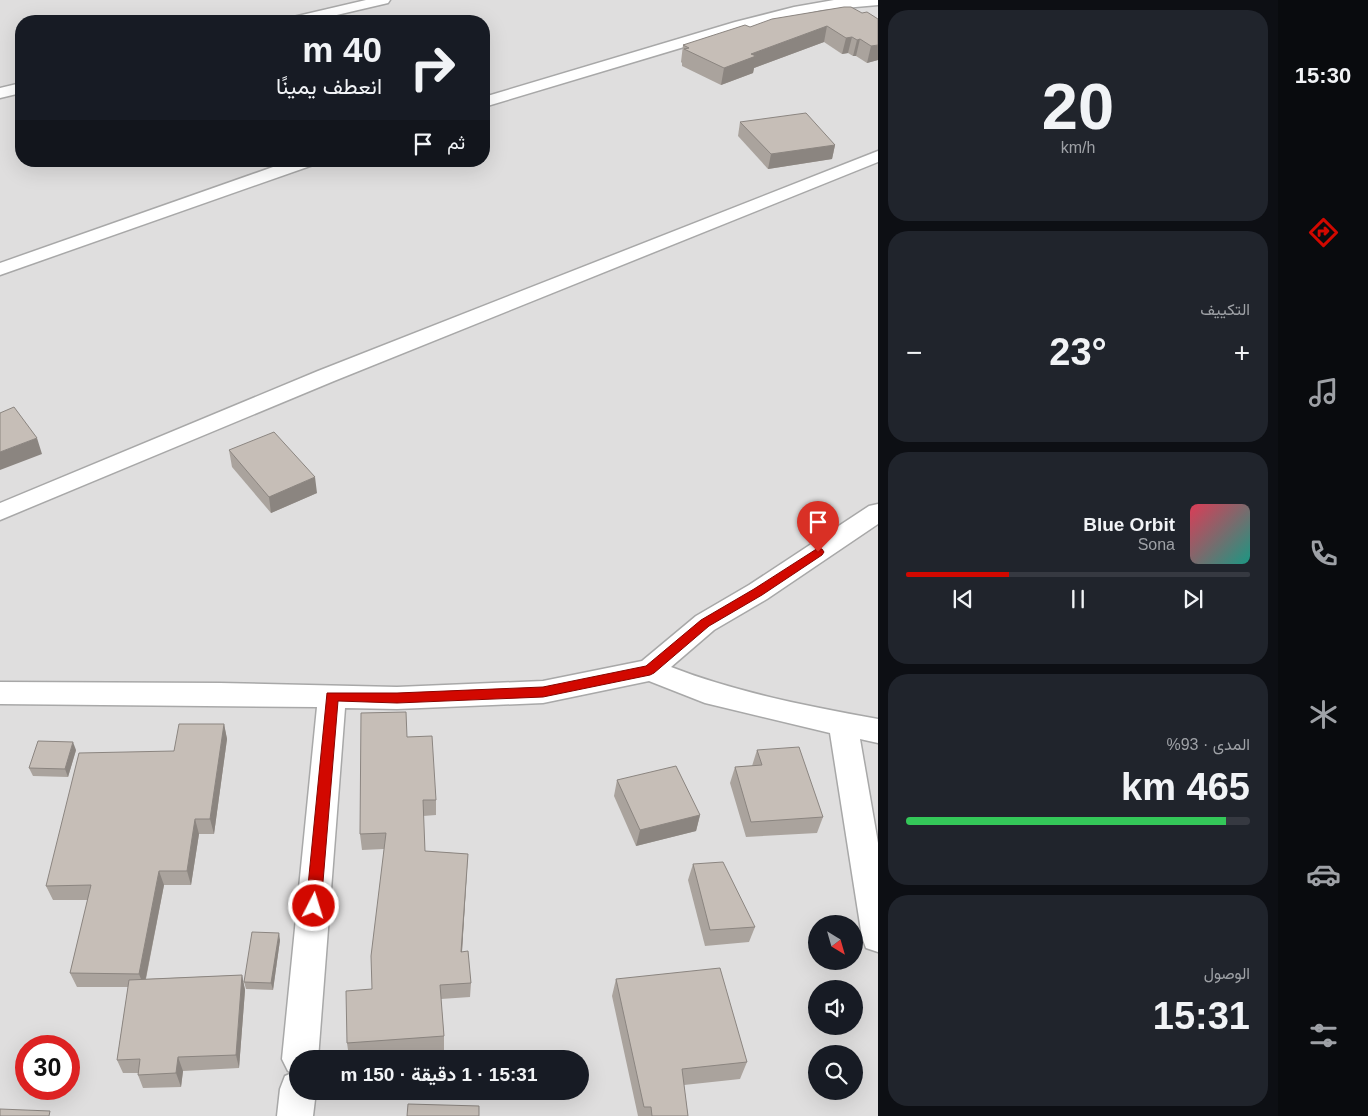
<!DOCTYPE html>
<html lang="ar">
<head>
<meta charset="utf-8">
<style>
	body { margin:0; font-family:Arial,Vazirmatn,sans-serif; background:#20242c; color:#f1f3f6; direction:rtl; height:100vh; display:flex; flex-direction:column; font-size:19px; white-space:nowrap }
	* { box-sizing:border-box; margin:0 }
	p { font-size:16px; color:#9ea1a6 }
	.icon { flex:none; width:28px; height:28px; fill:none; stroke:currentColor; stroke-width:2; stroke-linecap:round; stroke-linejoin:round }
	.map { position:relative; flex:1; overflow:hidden; direction:ltr }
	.side { display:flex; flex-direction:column; gap:10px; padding:10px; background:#0d0f14; width:400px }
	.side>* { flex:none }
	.hud { position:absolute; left:15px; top:15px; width:475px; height:152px; border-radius:20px; box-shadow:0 5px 20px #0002; direction:rtl; background:#171b24; color:#f1f3f6; overflow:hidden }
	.needle { width:32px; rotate:143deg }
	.controls { position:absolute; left:808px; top:915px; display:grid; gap:10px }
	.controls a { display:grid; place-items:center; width:55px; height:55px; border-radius:50%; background:#171b24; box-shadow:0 5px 20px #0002; font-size:25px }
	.speed { position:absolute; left:15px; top:1035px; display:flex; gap:10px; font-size:25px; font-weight:700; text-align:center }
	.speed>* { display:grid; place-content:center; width:65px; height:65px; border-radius:50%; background:#171b24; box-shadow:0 5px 20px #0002; line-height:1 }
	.speed .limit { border:8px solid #d22; background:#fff; color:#111 }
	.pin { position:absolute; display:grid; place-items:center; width:42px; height:42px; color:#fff; margin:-51px -21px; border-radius:50% 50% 50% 0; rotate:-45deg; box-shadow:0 0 5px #0007 }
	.pin .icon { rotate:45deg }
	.me { position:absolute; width:55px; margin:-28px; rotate:5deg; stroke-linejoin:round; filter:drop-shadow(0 0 4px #0008) }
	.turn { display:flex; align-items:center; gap:18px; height:105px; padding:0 25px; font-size:22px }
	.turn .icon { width:65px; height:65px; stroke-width:2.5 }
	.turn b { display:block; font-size:35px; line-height:42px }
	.then { display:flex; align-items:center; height:48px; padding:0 25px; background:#0003; gap:10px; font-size:19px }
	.big { font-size:38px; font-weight:700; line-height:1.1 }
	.side .widget { flex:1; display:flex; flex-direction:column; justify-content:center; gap:8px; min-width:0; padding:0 18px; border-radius:20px; background:#20242c }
	.side .dial { align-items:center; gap:0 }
	.dial b { font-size:65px; line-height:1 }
	.song { display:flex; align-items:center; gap:15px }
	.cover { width:60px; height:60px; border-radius:8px; background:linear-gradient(135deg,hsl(350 70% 55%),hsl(170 70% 35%)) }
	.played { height:5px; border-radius:2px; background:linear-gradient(90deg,#d20800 30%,#363941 30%) }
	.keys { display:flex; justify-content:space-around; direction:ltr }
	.heat { display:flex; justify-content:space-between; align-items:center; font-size:28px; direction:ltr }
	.charge { height:8px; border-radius:4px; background:linear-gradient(90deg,#34c759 93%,#363941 0) }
	.trip { position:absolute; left:289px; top:1050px; width:300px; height:50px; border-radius:25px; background:#171b24; box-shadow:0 5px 20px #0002; font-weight:700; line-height:50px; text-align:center; direction:rtl }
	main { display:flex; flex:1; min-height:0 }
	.tabs { display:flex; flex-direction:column; width:90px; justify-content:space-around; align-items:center; background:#090b0e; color:#9ea1a6 }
	.tabs .icon { width:35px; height:35px }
	.tabs .selected { color:#d20800 }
	.tabs b { font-size:22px; color:#f1f3f6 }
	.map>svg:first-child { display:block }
	.residential { fill:#dfdede; fill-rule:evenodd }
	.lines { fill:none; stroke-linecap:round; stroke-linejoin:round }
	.minor-casing { stroke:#a8a8a8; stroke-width:3 }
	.minor { fill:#fff; fill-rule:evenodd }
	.wall { fill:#aaa39d }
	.shaded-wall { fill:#8b8580 }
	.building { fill:#c6beb7; stroke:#8b8580 }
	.route { fill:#d20800; stroke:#880500 }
</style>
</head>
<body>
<main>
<nav class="tabs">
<b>15:30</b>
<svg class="icon selected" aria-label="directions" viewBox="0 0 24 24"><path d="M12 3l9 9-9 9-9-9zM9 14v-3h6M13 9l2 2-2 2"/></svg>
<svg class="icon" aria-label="music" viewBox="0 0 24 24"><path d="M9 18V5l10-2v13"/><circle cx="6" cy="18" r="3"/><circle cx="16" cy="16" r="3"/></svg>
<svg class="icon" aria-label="phone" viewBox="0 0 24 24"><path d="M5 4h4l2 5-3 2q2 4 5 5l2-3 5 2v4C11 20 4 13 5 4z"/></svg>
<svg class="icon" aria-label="climate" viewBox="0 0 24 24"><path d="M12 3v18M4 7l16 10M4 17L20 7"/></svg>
<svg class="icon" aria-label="car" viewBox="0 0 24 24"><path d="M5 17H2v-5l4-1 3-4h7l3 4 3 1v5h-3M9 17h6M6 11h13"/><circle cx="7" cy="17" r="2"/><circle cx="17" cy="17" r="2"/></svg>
<svg class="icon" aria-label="filters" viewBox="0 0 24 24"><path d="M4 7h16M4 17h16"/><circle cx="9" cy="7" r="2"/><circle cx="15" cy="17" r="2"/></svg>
</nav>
<section class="side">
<div class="widget dial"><b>20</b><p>km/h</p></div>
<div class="widget"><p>التكييف</p>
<div class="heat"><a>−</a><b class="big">23°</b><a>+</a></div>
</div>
<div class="widget">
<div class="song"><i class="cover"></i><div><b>Blue Orbit</b><p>Sona</p></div></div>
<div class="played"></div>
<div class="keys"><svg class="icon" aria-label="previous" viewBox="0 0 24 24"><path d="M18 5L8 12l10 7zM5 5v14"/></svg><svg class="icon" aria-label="pause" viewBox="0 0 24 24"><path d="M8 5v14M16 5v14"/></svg><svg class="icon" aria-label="next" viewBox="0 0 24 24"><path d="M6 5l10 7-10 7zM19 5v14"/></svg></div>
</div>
<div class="widget"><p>المدى · 93%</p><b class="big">465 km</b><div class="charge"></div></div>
<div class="widget"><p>الوصول</p><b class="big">15:31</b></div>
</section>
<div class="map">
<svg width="878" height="1116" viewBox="0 0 878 1116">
	<rect width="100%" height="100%" fill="#f1efe8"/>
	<path class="residential" d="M0,0H878V1116H0ZM21,21H484V161H21ZM816,924H854V961H816ZM816,989H854V1026H816ZM26,1046H69V1089H26ZM816,1054H854V1091H816ZM298,1059H580V1091H298Z"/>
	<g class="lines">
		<g class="minor-casing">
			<g id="minor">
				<path d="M366,0H390L388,3L311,21H287L289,18Z"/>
				<path d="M834,0H878V5L822,10L771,21L484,107V97L735,22L794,7Z"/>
				<path d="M21,83V93L0,98V88Z"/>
				<path d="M878,151V162L334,381L0,520V503L318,371Z"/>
				<path d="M290,161H315L313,165L0,275V263Z"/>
				<path d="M878,504V524L767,599L714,630L671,667C738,693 808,706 878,719V743L860,739L878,843V952L866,948L862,937L830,733L705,703L649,681L543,703L397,709L345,708L318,1059H298V1091H316L313,1116H277L280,1089L285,1076L292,1073L288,1071L282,1059L317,707L0,704V682L220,683L397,687L543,681L642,661L696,616L749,585L869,506Z"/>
			</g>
		</g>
		<use href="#minor" class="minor"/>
	</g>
	<g class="wall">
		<path d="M862,13L878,19V60L867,63L856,56H853L848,53L842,54L824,42L754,68L753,73L721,85L682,66V63L681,62L683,45L750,27Z"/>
		<path d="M740,122L835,145L832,159L768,169L738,136Z"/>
		<path d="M229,450L317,493L271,513L232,467Z"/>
		<path d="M224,724L227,739L214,834H199L191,885H164L146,979L242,975L245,990L239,1068L183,1071L181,1087L143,1088L138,1075V1073H123L117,1060L128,987H77L70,973L88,900H53L46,886L174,751Z"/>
		<path d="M407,737L436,800V815L423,816L425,851L468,854L462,952L471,983L470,997L441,999L444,1036V1050L349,1057L347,1043L372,989L384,849L362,850L360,834Z"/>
		<path d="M76,750L68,777L33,776L29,768Z"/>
		<path d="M757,750L823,817L817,833L746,837L730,783L735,767L752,766Z"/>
		<path d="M617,780L700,815L696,831L636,846L614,796Z"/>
		<path d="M693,864L755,927L749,942L705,946L688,880Z"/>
		<path d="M280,940L273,990L246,989L244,982Z"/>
		<path d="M616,979L747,1062L740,1079L684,1085L688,1116H638L612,996Z"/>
	</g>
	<g class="shaded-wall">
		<path d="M827,26L824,42L754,68L753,73L721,85L724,68L751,54Z"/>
		<path d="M852,37L848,53L842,54L846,38Z"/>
		<path d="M860,39L856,56H853L857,40Z"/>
		<path d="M878,45V60L867,63L871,46Z"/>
		<path d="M835,145L832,159L768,169L771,154Z"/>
		<path d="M37,438L42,454L0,470V452Z"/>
		<path d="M315,477L317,493L271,513L269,497Z"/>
		<path d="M224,724L227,739L214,834L210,819Z"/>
		<path d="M73,742L76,750L68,777L65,769Z"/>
		<path d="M700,815L696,831L636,846L640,830Z"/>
		<path d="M195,819L199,834L191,885L187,871Z"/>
		<path d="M468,854L467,869L461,967V952Z"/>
		<path d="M159,871L164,885L144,987L139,974Z"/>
		<path d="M279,933L280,940L273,990L271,983Z"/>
		<path d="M242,975L245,990L239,1068L236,1055Z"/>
		<path d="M178,1057L183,1071L181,1087L176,1073Z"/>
	</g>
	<g class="building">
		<path d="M844,7H851L862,13L867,12L878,19V45L871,46L860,39L857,40L852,37L846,38L827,26L751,54L756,56L724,68L684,49L689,48L683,45L745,25L750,27L772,19Z"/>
		<path d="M806,113L835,145L771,154L740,122Z"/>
		<path d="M14,407L37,438L0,452V413Z"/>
		<path d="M274,432L315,477L269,497L229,450Z"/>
		<path d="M406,712L407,737L432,736L436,800H423L425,851L468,854L461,952L468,951L471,983L440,985L444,1036L347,1043L346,991L372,989L371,956L386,833L360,834L361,713Z"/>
		<path d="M179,724H224L210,819H195L187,871H159L139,974L70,973L91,885L46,886L79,753L174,751Z"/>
		<path d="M38,741L73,742L65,769L29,768Z"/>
		<path d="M799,747L823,817L751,822L735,767L762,765L757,750Z"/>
		<path d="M676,766L700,815L640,830L617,780Z"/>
		<path d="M723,862L755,927L710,930L693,864Z"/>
		<path d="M252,932L279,933L271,983L244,982Z"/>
		<path d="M720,968L747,1062L682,1069L688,1116H652L651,1107H644L616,979Z"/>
		<path d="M242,975L236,1055L178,1057L176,1073L138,1075L140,1059L117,1060L129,980Z"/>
		<path d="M408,1104L479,1106V1116H407Z"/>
		<path d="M0,1109L50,1111L49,1116H0Z"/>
	</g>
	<path class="route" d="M818,548L822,549L824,552L822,555L762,595L709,626L654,673L650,675L543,697L397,703L338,701L321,906L319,911L314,913L308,911L306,906L327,693H397L543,687L646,666L701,620L754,589Z"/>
</svg>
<div class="controls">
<a><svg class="needle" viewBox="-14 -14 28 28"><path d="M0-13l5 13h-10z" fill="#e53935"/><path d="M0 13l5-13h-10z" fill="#9ea1a6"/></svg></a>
<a><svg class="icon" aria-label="sound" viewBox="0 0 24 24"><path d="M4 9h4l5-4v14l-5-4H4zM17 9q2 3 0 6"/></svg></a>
<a><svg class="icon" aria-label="search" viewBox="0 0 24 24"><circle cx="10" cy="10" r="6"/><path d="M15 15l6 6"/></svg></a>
</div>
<div class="speed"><div class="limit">30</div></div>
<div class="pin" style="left:818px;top:552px;background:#d93025"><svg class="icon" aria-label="arrive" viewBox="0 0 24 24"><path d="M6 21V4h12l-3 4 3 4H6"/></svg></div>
<svg class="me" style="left:314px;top:906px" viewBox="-20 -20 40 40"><circle r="17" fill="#d20800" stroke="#fff" stroke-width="3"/><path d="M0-11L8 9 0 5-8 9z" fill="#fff"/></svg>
<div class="trip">15:31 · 1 دقيقة · 150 m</div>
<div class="hud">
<div class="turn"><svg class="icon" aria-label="right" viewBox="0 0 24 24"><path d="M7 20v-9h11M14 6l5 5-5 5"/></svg><div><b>40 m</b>انعطف يمينًا</div></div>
<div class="then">ثم<svg class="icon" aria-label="arrive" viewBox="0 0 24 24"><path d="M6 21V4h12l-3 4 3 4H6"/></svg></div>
</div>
</div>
</main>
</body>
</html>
